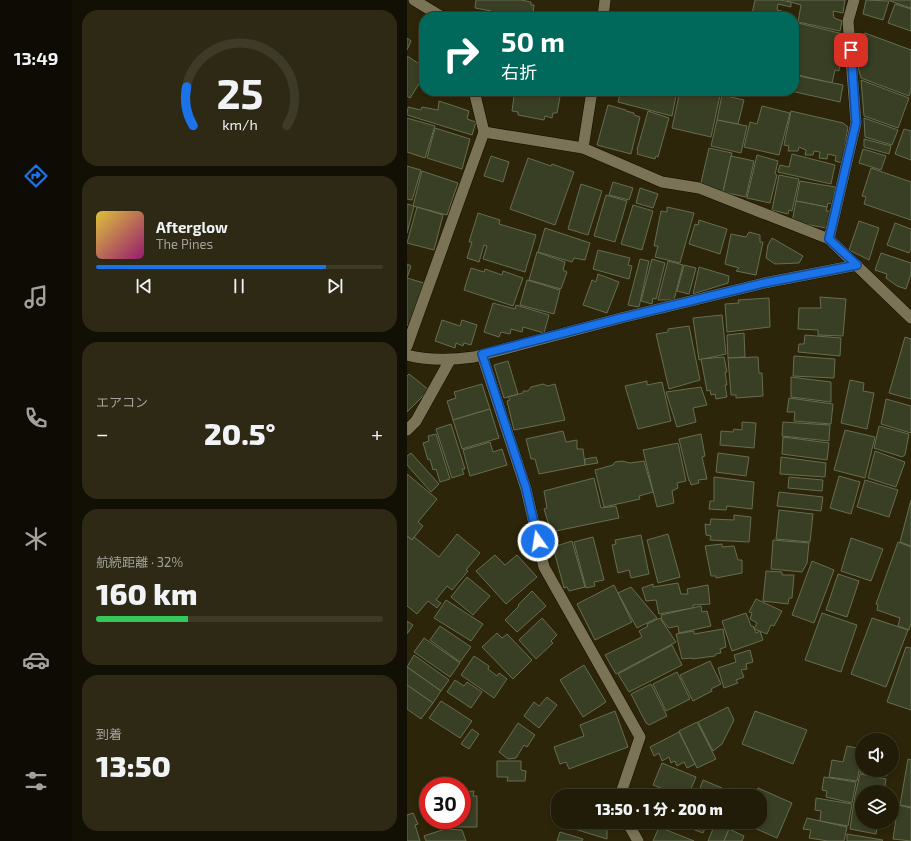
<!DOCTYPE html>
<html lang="ja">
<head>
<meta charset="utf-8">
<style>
	body { margin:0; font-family:"Exo 2","Noto Sans JP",sans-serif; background:#2d2915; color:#f1f3f6; height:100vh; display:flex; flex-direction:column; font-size:15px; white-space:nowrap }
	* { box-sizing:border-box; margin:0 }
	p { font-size:13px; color:#a2a19b }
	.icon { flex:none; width:22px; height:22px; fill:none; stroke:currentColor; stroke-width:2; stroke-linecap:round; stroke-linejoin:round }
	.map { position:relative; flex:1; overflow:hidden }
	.drawer { display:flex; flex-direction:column; gap:10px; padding:10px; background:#120f04; width:335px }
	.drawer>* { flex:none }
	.banner { position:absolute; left:12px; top:12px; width:380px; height:84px; border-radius:16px; box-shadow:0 2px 6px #0003,0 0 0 1px #3e3a28; background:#00695c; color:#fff; overflow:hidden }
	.tools { position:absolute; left:448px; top:733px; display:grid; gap:8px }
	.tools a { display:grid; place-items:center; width:44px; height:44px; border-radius:50%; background:#211c07; box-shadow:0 2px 6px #0003,0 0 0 1px #3e3a28; font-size:20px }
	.speed { position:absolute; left:12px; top:777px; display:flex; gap:8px; font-size:20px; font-weight:700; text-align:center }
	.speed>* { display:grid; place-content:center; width:52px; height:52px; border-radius:50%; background:#211c07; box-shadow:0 2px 6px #0003,0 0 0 1px #3e3a28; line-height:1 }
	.speed .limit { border:6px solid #d22; background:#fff; color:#111 }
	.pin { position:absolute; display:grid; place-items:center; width:34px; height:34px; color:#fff; margin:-17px; border-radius:8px; box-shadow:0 2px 6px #0006 }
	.me { position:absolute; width:44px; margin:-22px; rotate:347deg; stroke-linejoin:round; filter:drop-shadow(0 0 3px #0008) }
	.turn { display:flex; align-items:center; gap:14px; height:84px; padding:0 16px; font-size:18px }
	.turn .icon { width:52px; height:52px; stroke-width:2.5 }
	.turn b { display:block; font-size:28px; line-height:34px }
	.big { font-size:30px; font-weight:800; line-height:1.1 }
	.drawer .tile { flex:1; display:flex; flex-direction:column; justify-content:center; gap:6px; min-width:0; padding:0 14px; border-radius:16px; background:#2d2915 }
	.drawer .dial { align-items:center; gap:0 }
	.dial svg { height:104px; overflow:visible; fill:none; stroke:#3e3a28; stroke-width:7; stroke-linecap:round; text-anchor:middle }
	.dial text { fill:#f1f3f6; stroke:none }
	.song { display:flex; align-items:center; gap:12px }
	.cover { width:48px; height:48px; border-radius:6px; background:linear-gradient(135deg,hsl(50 70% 55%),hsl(320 70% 35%)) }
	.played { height:4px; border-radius:2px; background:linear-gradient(90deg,#1a73e8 80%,#3e3a28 80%) }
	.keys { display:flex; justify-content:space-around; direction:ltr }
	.heat { display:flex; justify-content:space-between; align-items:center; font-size:22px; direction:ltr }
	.charge { height:6px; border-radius:3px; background:linear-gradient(90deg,#34c759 32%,#3e3a28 0) }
	.trip { position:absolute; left:144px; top:789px; width:216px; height:40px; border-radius:16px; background:#211c07; box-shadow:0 2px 6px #0003,0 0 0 1px #3e3a28; font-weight:800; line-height:40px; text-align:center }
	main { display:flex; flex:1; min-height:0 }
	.tabs { display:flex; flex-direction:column; width:72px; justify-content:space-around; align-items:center; background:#0d0b03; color:#a2a19b }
	.tabs .icon { width:28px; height:28px }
	.tabs .active { color:#1a73e8 }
	.tabs b { font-size:18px; color:#f1f3f6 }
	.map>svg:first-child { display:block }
	.building { fill:#393f24; stroke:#666d50 }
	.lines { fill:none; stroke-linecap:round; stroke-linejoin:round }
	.minor-casing { stroke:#140d00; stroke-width:12 }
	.minor { stroke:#7b7356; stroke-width:11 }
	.route-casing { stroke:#114b97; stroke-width:10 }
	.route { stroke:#1a73e8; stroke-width:7 }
</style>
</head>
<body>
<main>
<nav class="tabs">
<b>13:49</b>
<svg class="icon active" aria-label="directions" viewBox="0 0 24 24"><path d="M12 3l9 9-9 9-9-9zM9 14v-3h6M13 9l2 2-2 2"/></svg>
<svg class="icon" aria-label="music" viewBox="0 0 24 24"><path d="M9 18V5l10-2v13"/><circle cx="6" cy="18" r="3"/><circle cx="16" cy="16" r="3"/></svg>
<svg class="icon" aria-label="phone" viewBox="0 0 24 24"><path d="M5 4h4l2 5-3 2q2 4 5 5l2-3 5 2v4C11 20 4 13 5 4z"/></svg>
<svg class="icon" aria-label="climate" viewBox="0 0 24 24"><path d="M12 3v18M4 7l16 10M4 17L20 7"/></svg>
<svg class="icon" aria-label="car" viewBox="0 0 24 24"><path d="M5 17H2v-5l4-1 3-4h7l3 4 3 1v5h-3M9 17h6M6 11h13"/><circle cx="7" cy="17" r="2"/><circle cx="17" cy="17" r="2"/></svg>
<svg class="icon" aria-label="filters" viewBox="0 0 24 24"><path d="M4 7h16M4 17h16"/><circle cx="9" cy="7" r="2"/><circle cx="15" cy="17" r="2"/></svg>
</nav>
<section class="drawer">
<div class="tile dial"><svg viewBox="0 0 100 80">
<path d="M14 69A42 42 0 1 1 86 69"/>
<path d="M14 69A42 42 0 0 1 9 39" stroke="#1a73e8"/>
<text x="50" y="56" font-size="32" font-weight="700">25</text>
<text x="50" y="72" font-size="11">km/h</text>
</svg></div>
<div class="tile">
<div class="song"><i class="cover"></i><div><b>Afterglow</b><p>The Pines</p></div></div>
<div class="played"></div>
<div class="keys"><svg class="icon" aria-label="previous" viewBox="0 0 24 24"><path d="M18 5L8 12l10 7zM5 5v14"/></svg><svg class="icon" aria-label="pause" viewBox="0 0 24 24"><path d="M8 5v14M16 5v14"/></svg><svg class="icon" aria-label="next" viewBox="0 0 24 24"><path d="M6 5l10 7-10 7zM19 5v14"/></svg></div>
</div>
<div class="tile"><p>エアコン</p>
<div class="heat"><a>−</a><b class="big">20.5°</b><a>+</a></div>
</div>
<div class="tile"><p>航続距離 · 32%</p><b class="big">160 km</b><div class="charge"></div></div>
<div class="tile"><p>到着</p><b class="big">13:50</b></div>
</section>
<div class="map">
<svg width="504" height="841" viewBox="0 0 504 841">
	<rect width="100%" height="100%" fill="#2c2509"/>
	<g class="building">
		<path d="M69,0H114L124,2V5H127L126,13L146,17H83L84,11L68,8Z"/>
		<path d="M348,0H373L384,2V7L371,4L370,10L378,12V17H360L345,14Z"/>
		<path d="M380,0H438L436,13L426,11L427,18L435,21L433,31L391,22L394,5L380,1Z"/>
		<path d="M459,0L482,1L476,20L456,14Z"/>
		<path d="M483,0H504V8L483,1Z"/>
		<path d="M488,4L504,9V31L481,23Z"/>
		<path d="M387,22L436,34L432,71L428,70L425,83L387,74Z"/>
		<path d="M458,33L504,50V90L502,96L454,78L451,67L455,53L451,50Z"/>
		<path d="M0,38L4,41L0,50Z"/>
		<path d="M0,56L17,67V76L3,98L0,96Z"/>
		<path d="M387,75L436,85L433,102L384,91H387Z"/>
		<path d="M454,80L502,98L491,128L457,116Z"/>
		<path d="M104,91H154L150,113H146L145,118L138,116L137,120L111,115V112L105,111L107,96H103Z"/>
		<path d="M214,91H270L265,116L211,102Z"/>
		<path d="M273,91H295L313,95L304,137L265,128Z"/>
		<path d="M315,95L337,100L331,124L310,120Z"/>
		<path d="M32,101L62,111L60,119L69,122L65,135L0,115L1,107L14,110L15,107L31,110Z"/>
		<path d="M201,105L219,110V111L227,113V115L233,117L224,154L190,145Z"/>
		<path d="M355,106L383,113L372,155L337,147L343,122L350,124Z"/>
		<path d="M241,111L262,118L251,157L249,156L248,159L230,154L231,151L230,150Z"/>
		<path d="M384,111L436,123L441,127L435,163L428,161L429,156L421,154L420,159L412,158L413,152L407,151L406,155H398L399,150L392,147L391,151H381L382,146L377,145Z"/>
		<path d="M0,118L28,126L18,158L0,152Z"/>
		<path d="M457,118L491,130L485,145L458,137Z"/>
		<path d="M310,120L340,126L334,153L304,146Z"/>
		<path d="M28,128L63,139L55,169L20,158Z"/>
		<path d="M497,129L504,131V160L488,154Z"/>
		<path d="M457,139L484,146L482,154L457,147Z"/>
		<path d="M302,148L325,153L316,192L293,187Z"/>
		<path d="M456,149L479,156L474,170L452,163Z"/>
		<path d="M385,154L428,165L424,184L371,172L373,165L382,167Z"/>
		<path d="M350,155L371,161L368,174L370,175L363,203L340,198Z"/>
		<path d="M84,156L102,162L96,182L77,176Z"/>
		<path d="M324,156L347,161L339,197L316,192Z"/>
		<path d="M121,158L144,166L145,164L167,172L148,225L103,209Z"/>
		<path d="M0,166L14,170L5,200L0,199Z"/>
		<path d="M464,168L504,182V220L457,204L459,197L455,196Z"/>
		<path d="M15,171L51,183L40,215L6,206Z"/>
		<path d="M372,175L392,179L385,211L382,210L381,214L365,210Z"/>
		<path d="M393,181L428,187L425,204L421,203L420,207L389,201Z"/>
		<path d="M206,182L226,188L222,200L202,195Z"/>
		<path d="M174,184L195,191L181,235L161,229Z"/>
		<path d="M233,188L251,194L246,208L229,203Z"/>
		<path d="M199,195L220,201L208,242L187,236Z"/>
		<path d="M389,201L420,207L419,211H424L420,228L385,222Z"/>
		<path d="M0,204L7,206L0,233Z"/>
		<path d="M226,205L246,211L235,250L214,244Z"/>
		<path d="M10,207L36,215L27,250L0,243Z"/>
		<path d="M260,207L287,213L273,263L248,257L251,246H247L254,211L260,212Z"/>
		<path d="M71,213L93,220L92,224L129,235L118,272L76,259L80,246L77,245L72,262L60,258L65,242H62Z"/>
		<path d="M292,220L320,229L313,254L282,244L288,224L291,225Z"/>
		<path d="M452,221L472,228L462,260L442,250Z"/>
		<path d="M488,223L504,229V249L502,253L480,245Z"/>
		<path d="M138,228L183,243L178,260L167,258L165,262L131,252Z"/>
		<path d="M342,232L353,235V242H356L349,275L329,271L332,268L318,264L324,234L339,237Z"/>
		<path d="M365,238L396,256L392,263L368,264L359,258L361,245Z"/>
		<path d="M191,250L223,258L221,265L225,266L222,279L186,269Z"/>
		<path d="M130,252L158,262L156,270L160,272L154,289L122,280Z"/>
		<path d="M474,253L504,263V274L499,289L490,286L479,278L480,274L468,270Z"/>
		<path d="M233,259L242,261L232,307L221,305Z"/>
		<path d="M245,259L258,263L249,299L246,298L245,304L234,301Z"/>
		<path d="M261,261L276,265L267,300H251Z"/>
		<path d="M0,264L4,266L0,278L17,283L2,326L0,325Z"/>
		<path d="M277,265L289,268L282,294L270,291Z"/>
		<path d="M292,267L322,276L321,283L286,294Z"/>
		<path d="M64,268L77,272L78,269L95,275L96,271L116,278L106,306L57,290Z"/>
		<path d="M191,274L212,282L200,313L176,305L185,280L189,282Z"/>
		<path d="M120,280L153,290L147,314L113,305Z"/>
		<path d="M413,297L439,299L436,336L411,335V330L391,329L392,308H414Z"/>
		<path d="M362,298L363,327L320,332L318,304L332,303L331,300Z"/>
		<path d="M86,303L108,309L109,305L142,315L137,333L116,327L115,332L104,329L103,334L94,332L92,337L77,332Z"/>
		<path d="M315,315L319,354L292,360L286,318Z"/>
		<path d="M35,320L53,326L55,320L70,325L64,345L57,343L56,346L49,343L48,348L28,341Z"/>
		<path d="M282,326L293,380L262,389L249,334L261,332V329Z"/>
		<path d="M337,333L338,357L321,358L320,335Z"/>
		<path d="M398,335L434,338L433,356L391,352L392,344H397Z"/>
		<path d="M498,337L504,339V399L482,393Z"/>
		<path d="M387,356L428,359L427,378L386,376Z"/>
		<path d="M317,357L320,372H318L320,385H318L320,397L309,399L308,394L304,395L303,390L300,391L294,359Z"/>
		<path d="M351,357L352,373H355L356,396L329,398V395H324L321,358Z"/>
		<path d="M101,361L111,394L97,398L87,365Z"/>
		<path d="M2,374L22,390L0,412V376Z"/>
		<path d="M384,377L424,382V402L384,397Z"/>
		<path d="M443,380L457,383L456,391L467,393L460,429L434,423Z"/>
		<path d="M240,381V385L255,382L264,421L231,429L218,386Z"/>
		<path d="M75,384L83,409L46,420L40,401L49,398L47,392Z"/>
		<path d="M136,384L141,386L148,384L158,420L107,430L100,401L103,400L101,397L116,393V391H121L124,387Z"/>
		<path d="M294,387L300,405L286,408L289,422L270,427L259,392Z"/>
		<path d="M382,398L426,404L424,424L387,421L388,412H380Z"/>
		<path d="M479,399L504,406V433L474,424Z"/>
		<path d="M83,409L92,438L55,449L46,420Z"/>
		<path d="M335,422L349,423L347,448L313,445L314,431L326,432L327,429L335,430Z"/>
		<path d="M376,422L423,425L422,441L375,436Z"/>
		<path d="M44,424L58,469H55L57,474L45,478L29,429Z"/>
		<path d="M472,426L502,434L498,455L495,457L467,448Z"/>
		<path d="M438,430L468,437L458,478L427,470Z"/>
		<path d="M156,431L159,442L170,440V449H176L178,465L132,474L128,459H124L119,439Z"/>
		<path d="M29,434L43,479L33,482L29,469L26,470L23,459L21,460L16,443L22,441L21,436Z"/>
		<path d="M294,434L298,456L295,457L300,479L291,480L292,483L284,485L283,481H282L272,439Z"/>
		<path d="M376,437L422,443L420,460L375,454Z"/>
		<path d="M83,442L86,452L95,449L100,465L63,476L56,450Z"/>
		<path d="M271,443L279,481L270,483L271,488L265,491L267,503L250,507L236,450Z"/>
		<path d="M468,451L498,462L489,487L461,478Z"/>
		<path d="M4,453L32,484L24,492L0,465V456Z"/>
		<path d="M311,453L342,457L339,476L309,472Z"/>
		<path d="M189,457L191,463L178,465V459Z"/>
		<path d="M374,457L419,463L418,477L373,474Z"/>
		<path d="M215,461L223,463L237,461L246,492L232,496L233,499L197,507L188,470L206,465L208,462Z"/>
		<path d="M0,474L30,499L11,522L16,526L5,540L0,536Z"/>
		<path d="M432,476L453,482L444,514L423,508Z"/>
		<path d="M307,477L347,482L345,509L320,506L319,510L302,509L303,501H307Z"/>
		<path d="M382,477L416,480L415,491L381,488Z"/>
		<path d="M187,478L194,508L209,506L212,518L144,532L137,509L140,508L137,491Z"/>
		<path d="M458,480L491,490L482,517L450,507Z"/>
		<path d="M372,492L416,497L414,511L370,506Z"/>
		<path d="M504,500V546L493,542Z"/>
		<path d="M372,510L406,514L403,542L369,539Z"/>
		<path d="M327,515L344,517L342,542L303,540L304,536L299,535L298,524L303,525L304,519L327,520Z"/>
		<path d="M50,534L73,553L59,570L61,571L45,590L40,586L29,600L34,603L30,608L21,601L10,614L0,606V536L5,540L7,537L32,557Z"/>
		<path d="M261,534L273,577L251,583L240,540Z"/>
		<path d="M234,535L242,574L224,578L222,570L211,573L205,545L209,544L208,540Z"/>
		<path d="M186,537L197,580L187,582L188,586L179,588L167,542Z"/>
		<path d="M444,538L476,549L464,581L434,571Z"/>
		<path d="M366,540L402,543L400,563L395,572L364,569Z"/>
		<path d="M165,541L178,587L162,591L160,587L157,588L146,547Z"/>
		<path d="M491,542L504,547V623L502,630L491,626L493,618L470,610L471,605L469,604Z"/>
		<path d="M315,544V547L327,546L331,560H335V573L309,578V576H304L298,546Z"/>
		<path d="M88,555L98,565L110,555L130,577L99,604L69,571Z"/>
		<path d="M405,561L427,570L407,623L385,615Z"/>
		<path d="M359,571L375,572V575H387L385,598H382L381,604L356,601Z"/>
		<path d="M431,574L452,581L440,617L419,610Z"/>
		<path d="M60,577L83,596L66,615L44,597Z"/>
		<path d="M271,583L274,594H281L280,589L301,585L303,604L286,605V608L252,614L249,600L239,601L235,588L246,584V587Z"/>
		<path d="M207,585L225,622L188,640L170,604Z"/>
		<path d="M224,587L250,618L230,628L211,593Z"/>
		<path d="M125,591L139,606L110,632L98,620L112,606L111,605Z"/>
		<path d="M349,599L375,611L367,626L364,625L360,634L347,629L350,623L343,619L345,613L342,612Z"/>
		<path d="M39,600L76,624L64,641L27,618Z"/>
		<path d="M294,606L295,612L300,611L304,626L272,633L271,626L262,628L255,620L254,615Z"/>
		<path d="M339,613L344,626H346L349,633L353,631L356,640L325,651L315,621Z"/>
		<path d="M415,613L450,625L434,672L398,660Z"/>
		<path d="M135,618L150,635L144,641L146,643L129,659L112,640Z"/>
		<path d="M253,618L269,642L209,674L198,655L235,637L232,631L241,626L240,624Z"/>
		<path d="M465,618L501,630L479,687L444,674Z"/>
		<path d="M0,621L6,625L0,634Z"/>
		<path d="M33,626L64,647L53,662L23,640Z"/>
		<path d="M316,629L319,647L313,649L314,653L309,654L308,656L285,659V658L275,659L269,634L287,631V634Z"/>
		<path d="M90,633L95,638L100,634L125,660L106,679L75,647Z"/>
		<path d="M17,638L53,663L43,677L7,652Z"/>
		<path d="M265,645L275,665L222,692L211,674Z"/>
		<path d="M499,647L504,648V710L480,702Z"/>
		<path d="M343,650L346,662L339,664L340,669L334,670L337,677L329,680L331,683L317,688L311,668L329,662L327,655Z"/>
		<path d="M7,655L42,680L34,691L0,667Z"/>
		<path d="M67,656L82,666L81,669L90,676L92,673L100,679L87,698L54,675Z"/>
		<path d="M303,661L314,684L304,689L305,691L286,701L273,675Z"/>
		<path d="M177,665L199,702L176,717L153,680Z"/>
		<path d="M0,667L34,691L26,703L0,685Z"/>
		<path d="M270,672L283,699L259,711L246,684Z"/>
		<path d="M48,680L57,686L60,682L75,692L64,708L40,692Z"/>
		<path d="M244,684L260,716L242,725L239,723L224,694Z"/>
		<path d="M0,685L26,703L14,719L0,709Z"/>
		<path d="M140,697L150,705L132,728L117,716L127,702L132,706Z"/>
		<path d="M34,701L65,721L53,738L22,718Z"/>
		<path d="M321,707L327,720L315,744L306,751L291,722Z"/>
		<path d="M208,711L221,747L162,769L159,762L153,764L147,747L177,736L173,725Z"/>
		<path d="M348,711L400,730L386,764L335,744Z"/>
		<path d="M290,722L309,759L290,768L272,731Z"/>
		<path d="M111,723L128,735L120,747L117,745L109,758L101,759L92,752Z"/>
		<path d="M65,729L72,734L62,749L54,744Z"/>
		<path d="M272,732L288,764L280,768L277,762L270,766L268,761L264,763L262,757L255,761L252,753L247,756L243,747Z"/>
		<path d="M440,746L455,749V756L450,781L422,777L425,760L436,762Z"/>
		<path d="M501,759L504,760V807L493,805Z"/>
		<path d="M90,761H114V770L119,771L118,781H100L101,777H90Z"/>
		<path d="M455,761V770H481L480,776L453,773Z"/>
		<path d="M255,763L289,777L281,796H273L246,785Z"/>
		<path d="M453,774L479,779L477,792H455V801L447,800Z"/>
		<path d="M417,777L449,782L445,803L419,797L420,791L415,790Z"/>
		<path d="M296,780L315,788L312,796H290Z"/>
		<path d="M323,788L341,796H320Z"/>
		<path d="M351,788L385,803L370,838L336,823L353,822V796H348Z"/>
		<path d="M241,789L259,796H238Z"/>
		<path d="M67,791L66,796H70V827H46L45,820H55V792Z"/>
		<path d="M149,796H151V822H200V839L148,823Z"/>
		<path d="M409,798L445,804L441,826L413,821L414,811L408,810Z"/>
		<path d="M447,801L455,803V822H471L469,834L443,829Z"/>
		<path d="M21,805V819L18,820L13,808Z"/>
		<path d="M491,805L504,808V841L486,839Z"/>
		<path d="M6,813L11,824L8,825L13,841H0V815Z"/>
		<path d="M400,818L440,827L437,841H421L402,838L404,830L396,829Z"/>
		<path d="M279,822H301L296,833L277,826Z"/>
		<path d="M308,824L322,829L317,841H301Z"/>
		<path d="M252,827L287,841H246Z"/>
		<path d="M38,829L55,830L59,841H19L17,836Z"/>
		<path d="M322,829L337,836L335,841H317Z"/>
		<path d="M153,832L176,839L175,841H150Z"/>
		<path d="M440,834L476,840L475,841H440Z"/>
	</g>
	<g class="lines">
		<g class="minor-casing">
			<g id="minor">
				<path d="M7,0L35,17"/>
				<path d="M196,17L198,0"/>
				<path d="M77,132L176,148L255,182L292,188L422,239L504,318"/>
				<path d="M176,148L185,91"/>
				<path d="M422,239L449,123L441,21L447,0"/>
				<path d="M0,346L77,132L67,91"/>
				<path d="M0,355C22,361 44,360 67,357L214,318L357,283L450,265"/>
				<path d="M75,355L119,489L137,567L233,737L215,790L216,796"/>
				<path d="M0,430L9,421L43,360"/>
				<path d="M220,822L231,841"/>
			</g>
		</g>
		<use href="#minor" class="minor"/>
	</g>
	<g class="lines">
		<g class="route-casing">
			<path id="route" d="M131,541L119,488L75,354L214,318L357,283L450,265L422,239L449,123L444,50"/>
		</g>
		<use href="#route" class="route"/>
	</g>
</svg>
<div class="tools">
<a><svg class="icon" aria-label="sound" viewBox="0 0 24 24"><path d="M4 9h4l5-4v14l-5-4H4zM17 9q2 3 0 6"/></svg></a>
<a><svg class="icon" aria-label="layers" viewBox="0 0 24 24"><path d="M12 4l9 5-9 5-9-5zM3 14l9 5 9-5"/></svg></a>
</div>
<div class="speed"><div class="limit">30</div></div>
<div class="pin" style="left:444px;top:50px;background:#d93025"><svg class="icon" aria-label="arrive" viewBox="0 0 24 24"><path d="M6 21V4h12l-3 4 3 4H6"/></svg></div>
<svg class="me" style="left:131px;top:541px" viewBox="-20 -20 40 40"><circle r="17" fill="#1a73e8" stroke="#fff" stroke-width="3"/><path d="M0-11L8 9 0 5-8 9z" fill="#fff"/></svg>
<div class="trip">13:50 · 1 分 · 200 m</div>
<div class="banner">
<div class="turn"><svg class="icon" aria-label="right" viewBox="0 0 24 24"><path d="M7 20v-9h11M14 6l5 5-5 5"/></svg><div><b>50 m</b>右折</div></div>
</div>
</div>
</main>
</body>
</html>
